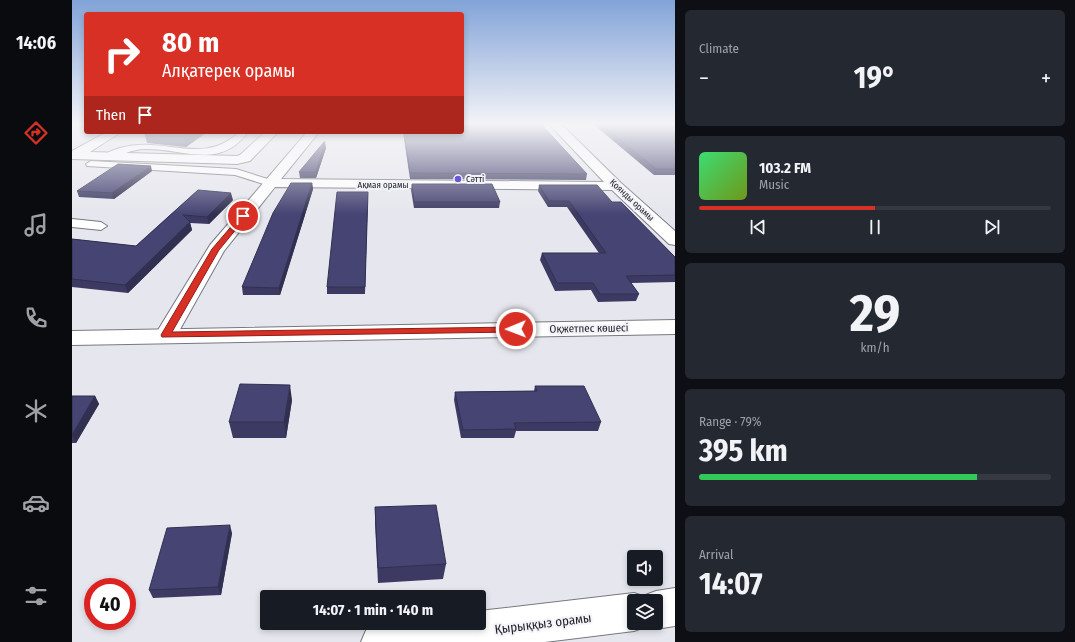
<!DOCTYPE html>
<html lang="en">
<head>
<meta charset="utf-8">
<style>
	body { margin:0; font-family:"Fira Sans Condensed",sans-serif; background:#242831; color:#f1f3f6; height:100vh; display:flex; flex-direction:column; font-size:15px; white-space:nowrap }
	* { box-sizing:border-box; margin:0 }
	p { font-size:13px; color:#9ea1a6 }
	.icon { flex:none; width:22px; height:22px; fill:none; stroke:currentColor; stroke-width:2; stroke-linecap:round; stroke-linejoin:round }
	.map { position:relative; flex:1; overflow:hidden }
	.sheet { display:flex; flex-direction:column; gap:10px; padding:10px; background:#0d0f14; width:400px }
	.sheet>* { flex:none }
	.guide { position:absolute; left:12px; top:12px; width:380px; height:122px; border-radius:4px; box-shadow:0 2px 6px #0003; background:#d93025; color:#fff; overflow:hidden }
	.controls { position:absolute; left:555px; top:550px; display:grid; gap:8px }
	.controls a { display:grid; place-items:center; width:36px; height:36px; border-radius:4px; background:#171b24; box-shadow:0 2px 6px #0003; font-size:20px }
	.speed { position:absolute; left:12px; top:578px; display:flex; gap:8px; font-size:20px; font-weight:700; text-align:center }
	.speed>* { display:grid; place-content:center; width:52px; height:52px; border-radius:50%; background:#171b24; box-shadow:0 2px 6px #0003; line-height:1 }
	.speed .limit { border:6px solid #d22; background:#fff; color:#111 }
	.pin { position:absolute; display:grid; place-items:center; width:34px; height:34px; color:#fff; margin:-17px; border:2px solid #fff; border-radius:50%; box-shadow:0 1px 4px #0007 }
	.me { position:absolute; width:44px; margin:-22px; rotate:269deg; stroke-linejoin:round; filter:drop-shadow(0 0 3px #0008) }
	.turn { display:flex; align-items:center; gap:14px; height:84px; padding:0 12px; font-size:18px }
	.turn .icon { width:52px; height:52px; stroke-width:2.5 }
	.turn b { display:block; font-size:28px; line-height:34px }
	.then { display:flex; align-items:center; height:38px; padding:0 12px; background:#0003; gap:8px; font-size:15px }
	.big { font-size:30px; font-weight:700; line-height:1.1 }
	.sheet .widget { flex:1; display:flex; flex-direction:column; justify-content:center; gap:6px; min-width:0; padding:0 14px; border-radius:6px; background:#242831 }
	.sheet .dial { align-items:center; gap:0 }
	.dial b { font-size:52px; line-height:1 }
	.song { display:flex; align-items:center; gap:12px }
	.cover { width:48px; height:48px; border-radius:6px; background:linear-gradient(135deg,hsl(140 70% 55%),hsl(80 70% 35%)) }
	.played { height:4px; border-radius:2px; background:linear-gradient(90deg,#d93025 50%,#363941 50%) }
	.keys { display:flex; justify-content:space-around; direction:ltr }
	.heat { display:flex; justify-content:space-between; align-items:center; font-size:22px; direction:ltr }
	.charge { height:6px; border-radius:3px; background:linear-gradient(90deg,#34c759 79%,#363941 0) }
	.trip { position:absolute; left:188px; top:590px; width:226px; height:40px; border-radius:4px; background:#171b24; box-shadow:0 2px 6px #0003; font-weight:700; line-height:40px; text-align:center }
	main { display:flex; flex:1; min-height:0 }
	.tab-bar { display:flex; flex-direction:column; width:72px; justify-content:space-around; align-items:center; background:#090b0e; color:#9ea1a6 }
	.tab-bar .icon { width:28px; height:28px }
	.tab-bar .selected { color:#d93025 }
	.tab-bar b { font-size:18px; color:#f1f3f6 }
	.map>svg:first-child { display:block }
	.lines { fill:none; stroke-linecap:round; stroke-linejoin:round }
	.lane-casing { stroke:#78787f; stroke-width:2 }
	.street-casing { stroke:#78787f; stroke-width:2 }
	.secondary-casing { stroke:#78787f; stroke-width:2 }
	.lane { fill:#fff; fill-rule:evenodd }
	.street { fill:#fff; fill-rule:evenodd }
	.secondary { fill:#fff; fill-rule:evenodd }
	.wall { fill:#3c3a63 }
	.shaded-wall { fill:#313050 }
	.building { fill:#464473; stroke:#313050 }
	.route { fill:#d93025; stroke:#8d1f18 }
	.poi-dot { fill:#6759d2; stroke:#f3f3fb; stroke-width:1.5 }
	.labels { text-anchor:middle; stroke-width:4; stroke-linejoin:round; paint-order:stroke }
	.far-poi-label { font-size:9px; fill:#1e1e20; stroke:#f3f3fb; text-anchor:start }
	.far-street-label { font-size:9px; fill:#1e1e20; stroke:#f3f3fb }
	.street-label { font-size:11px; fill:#1e1e20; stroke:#f3f3fb }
	.near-street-label { font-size:13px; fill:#1e1e20; stroke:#f3f3fb }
</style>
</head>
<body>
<main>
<nav class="tab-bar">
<b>14:06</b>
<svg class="icon selected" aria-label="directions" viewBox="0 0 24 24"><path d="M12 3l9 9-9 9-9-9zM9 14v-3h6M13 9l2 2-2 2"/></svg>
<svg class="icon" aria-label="music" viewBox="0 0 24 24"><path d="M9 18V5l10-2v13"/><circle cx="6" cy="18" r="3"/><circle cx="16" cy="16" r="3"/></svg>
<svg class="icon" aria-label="phone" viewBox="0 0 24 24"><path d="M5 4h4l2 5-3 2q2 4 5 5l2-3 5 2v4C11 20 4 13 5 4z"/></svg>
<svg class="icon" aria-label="climate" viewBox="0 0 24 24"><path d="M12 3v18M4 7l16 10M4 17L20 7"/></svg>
<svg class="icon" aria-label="car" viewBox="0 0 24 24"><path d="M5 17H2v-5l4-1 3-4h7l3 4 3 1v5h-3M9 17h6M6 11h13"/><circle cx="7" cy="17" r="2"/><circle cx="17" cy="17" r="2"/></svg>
<svg class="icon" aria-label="filters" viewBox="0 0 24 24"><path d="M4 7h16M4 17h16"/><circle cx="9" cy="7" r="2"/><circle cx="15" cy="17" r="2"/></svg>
</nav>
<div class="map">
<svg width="603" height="642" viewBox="0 0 603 642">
	<rect width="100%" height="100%" fill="#e6e6ee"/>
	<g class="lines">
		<g class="lane-casing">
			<g id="lane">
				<path d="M167,132H176C147,171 111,148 73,149C59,149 49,156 37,159L32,156C36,151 43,150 48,148C92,135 132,167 167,132Z"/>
				<path d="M19,161L164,169L202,181L204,183L198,186L163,175L15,166L14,164Z"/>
				<path d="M0,219L29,222L35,226L29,230L0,227Z"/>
			</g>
		</g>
		<g class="street-casing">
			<g id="street">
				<path d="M477,124H489L549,183L603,231V245L597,244L540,190L203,187L152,251L102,340L94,342L86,340L83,335L138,245L235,132H247L209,179L532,182Z"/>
				<path d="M35,132H49L18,152L165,156L168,155L193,132H206L178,161L165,164L0,159V151Z"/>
				<path d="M603,588V626L584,629L575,626L562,631L473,642H289L295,628L307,623H407V611L562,593L571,596L584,591ZM562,601H584V623H562Z"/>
			</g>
		</g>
		<g class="secondary-casing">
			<path id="secondary" d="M603,320V334L0,345V331Z"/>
		</g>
		<use href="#lane" class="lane"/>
		<use href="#street" class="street"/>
		<use href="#secondary" class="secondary"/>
	</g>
	<g class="wall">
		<path d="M521,124H603V175H582Z"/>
		<path d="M72,132H135L114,147L75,143Z"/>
		<path d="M331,132H390L515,174L514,180L338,179Z"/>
		<path d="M254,148L244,178H228L227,172Z"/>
		<path d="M80,171L42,199L7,197L5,191Z"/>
		<path d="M240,183L241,189L208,295H171L170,287Z"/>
		<path d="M340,184L428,202L427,208H342L339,190Z"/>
		<path d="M467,185L540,202L603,257V282L559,283L567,294L564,301L526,302L519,290L483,291L468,260L470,253H527L495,207H476L466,191Z"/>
		<path d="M126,190L161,200L137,224L118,223L120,230L56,293L0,287V239L64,246Z"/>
		<path d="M296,192L293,294H255V287Z"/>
		<path d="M463,386L529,422L526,431H444L442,438H389L382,400L383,392L462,391Z"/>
		<path d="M0,396H23L27,404L4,443H0Z"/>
		<path d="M220,400L214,438H161L157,422Z"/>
		<path d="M303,507L374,564L371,579L306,583L303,523Z"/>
		<path d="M160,533L149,595L81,598L77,590Z"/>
	</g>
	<g class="shaded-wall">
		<path d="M111,132H135L114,147Z"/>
		<path d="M253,142L254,148L244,178V172Z"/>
		<path d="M79,166L80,171L42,199L40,193Z"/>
		<path d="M240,183L241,189L208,295L207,288Z"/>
		<path d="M159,193L161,200L137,224L135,217Z"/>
		<path d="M118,222L120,230L56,293L53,285Z"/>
		<path d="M218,385L220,400L214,438L212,422Z"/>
		<path d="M23,396L27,404L4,443L0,435Z"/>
		<path d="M158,525L160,533L149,595L146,587Z"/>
	</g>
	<g class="building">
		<path d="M390,124H469L515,174L338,173L332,132H390Z"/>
		<path d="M529,124H603V169H584Z"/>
		<path d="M252,142H253L244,172H227Z"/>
		<path d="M46,164L79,166L40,193L5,191Z"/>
		<path d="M219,183H240L207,288L170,287L201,213Z"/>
		<path d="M340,184H420L428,202H342Z"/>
		<path d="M467,185H525L540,202H549L603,257V275L554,276L567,294H528L521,283H485L470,253H534L497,201H477Z"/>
		<path d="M126,190L159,193L135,217L111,215L118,222L53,285L0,279V239L64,246Z"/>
		<path d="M265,192H296L293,287H255Z"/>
		<path d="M168,384L218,385L212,422H157Z"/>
		<path d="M463,386H512L529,422L442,423L444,429L391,430L383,392L465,391Z"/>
		<path d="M0,396H23L0,435Z"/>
		<path d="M364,505L374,564L306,568L303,507Z"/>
		<path d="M158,525L146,587L77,590L95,528Z"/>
	</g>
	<linearGradient id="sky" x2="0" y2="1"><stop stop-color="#82a3d8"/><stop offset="0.58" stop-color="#f4f4f7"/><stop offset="1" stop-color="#f4f4f7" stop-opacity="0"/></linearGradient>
	<rect width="603" height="214" fill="url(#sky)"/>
	<path class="route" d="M169,215L175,216L147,250L100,332L444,327L449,329L444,332L90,337L89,335L140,249Z"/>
	<circle class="poi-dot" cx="386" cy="179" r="4"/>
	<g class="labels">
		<g class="far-poi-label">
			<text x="394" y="182">Сәттi</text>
		</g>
		<g class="far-street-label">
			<text x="311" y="188">Ақмая орамы</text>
			<text transform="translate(560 200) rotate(43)" y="3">Қоянды орамы</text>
		</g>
		<g class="street-label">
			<text transform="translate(517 328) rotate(-1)" y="4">Оқжетпес көшесі</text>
		</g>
		<g class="near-street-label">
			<text transform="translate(471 623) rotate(-7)" y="5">Қырыққыз орамы</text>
		</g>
	</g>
</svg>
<div class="controls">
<a><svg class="icon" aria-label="sound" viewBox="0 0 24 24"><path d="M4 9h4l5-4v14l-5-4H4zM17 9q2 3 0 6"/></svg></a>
<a><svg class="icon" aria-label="layers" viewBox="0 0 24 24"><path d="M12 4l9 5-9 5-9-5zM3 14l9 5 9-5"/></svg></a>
</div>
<div class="speed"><div class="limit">40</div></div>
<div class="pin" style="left:171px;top:216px;background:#d93025"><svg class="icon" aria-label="arrive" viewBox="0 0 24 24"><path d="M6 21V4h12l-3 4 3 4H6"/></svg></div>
<svg class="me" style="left:444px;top:329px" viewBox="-20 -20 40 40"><circle r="17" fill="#d93025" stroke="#fff" stroke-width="3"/><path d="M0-11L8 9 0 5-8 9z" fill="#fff"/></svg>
<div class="trip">14:07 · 1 min · 140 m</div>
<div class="guide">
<div class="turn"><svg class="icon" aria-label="right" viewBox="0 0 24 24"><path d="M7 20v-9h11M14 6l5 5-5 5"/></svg><div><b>80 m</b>Алқатерек орамы</div></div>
<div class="then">Then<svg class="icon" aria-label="arrive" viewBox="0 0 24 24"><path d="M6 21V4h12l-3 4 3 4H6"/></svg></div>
</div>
</div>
<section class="sheet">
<div class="widget"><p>Climate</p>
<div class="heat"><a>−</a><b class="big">19°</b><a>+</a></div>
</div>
<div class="widget">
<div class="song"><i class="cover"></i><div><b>103.2 FM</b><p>Music</p></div></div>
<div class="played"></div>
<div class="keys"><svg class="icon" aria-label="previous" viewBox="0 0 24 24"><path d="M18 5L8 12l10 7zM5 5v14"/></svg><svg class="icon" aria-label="pause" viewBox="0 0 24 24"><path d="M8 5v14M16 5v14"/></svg><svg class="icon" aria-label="next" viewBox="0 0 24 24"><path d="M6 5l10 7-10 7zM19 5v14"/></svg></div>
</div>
<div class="widget dial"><b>29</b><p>km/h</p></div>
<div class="widget"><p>Range · 79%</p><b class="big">395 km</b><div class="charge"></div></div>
<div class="widget"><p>Arrival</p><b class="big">14:07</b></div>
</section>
</main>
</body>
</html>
